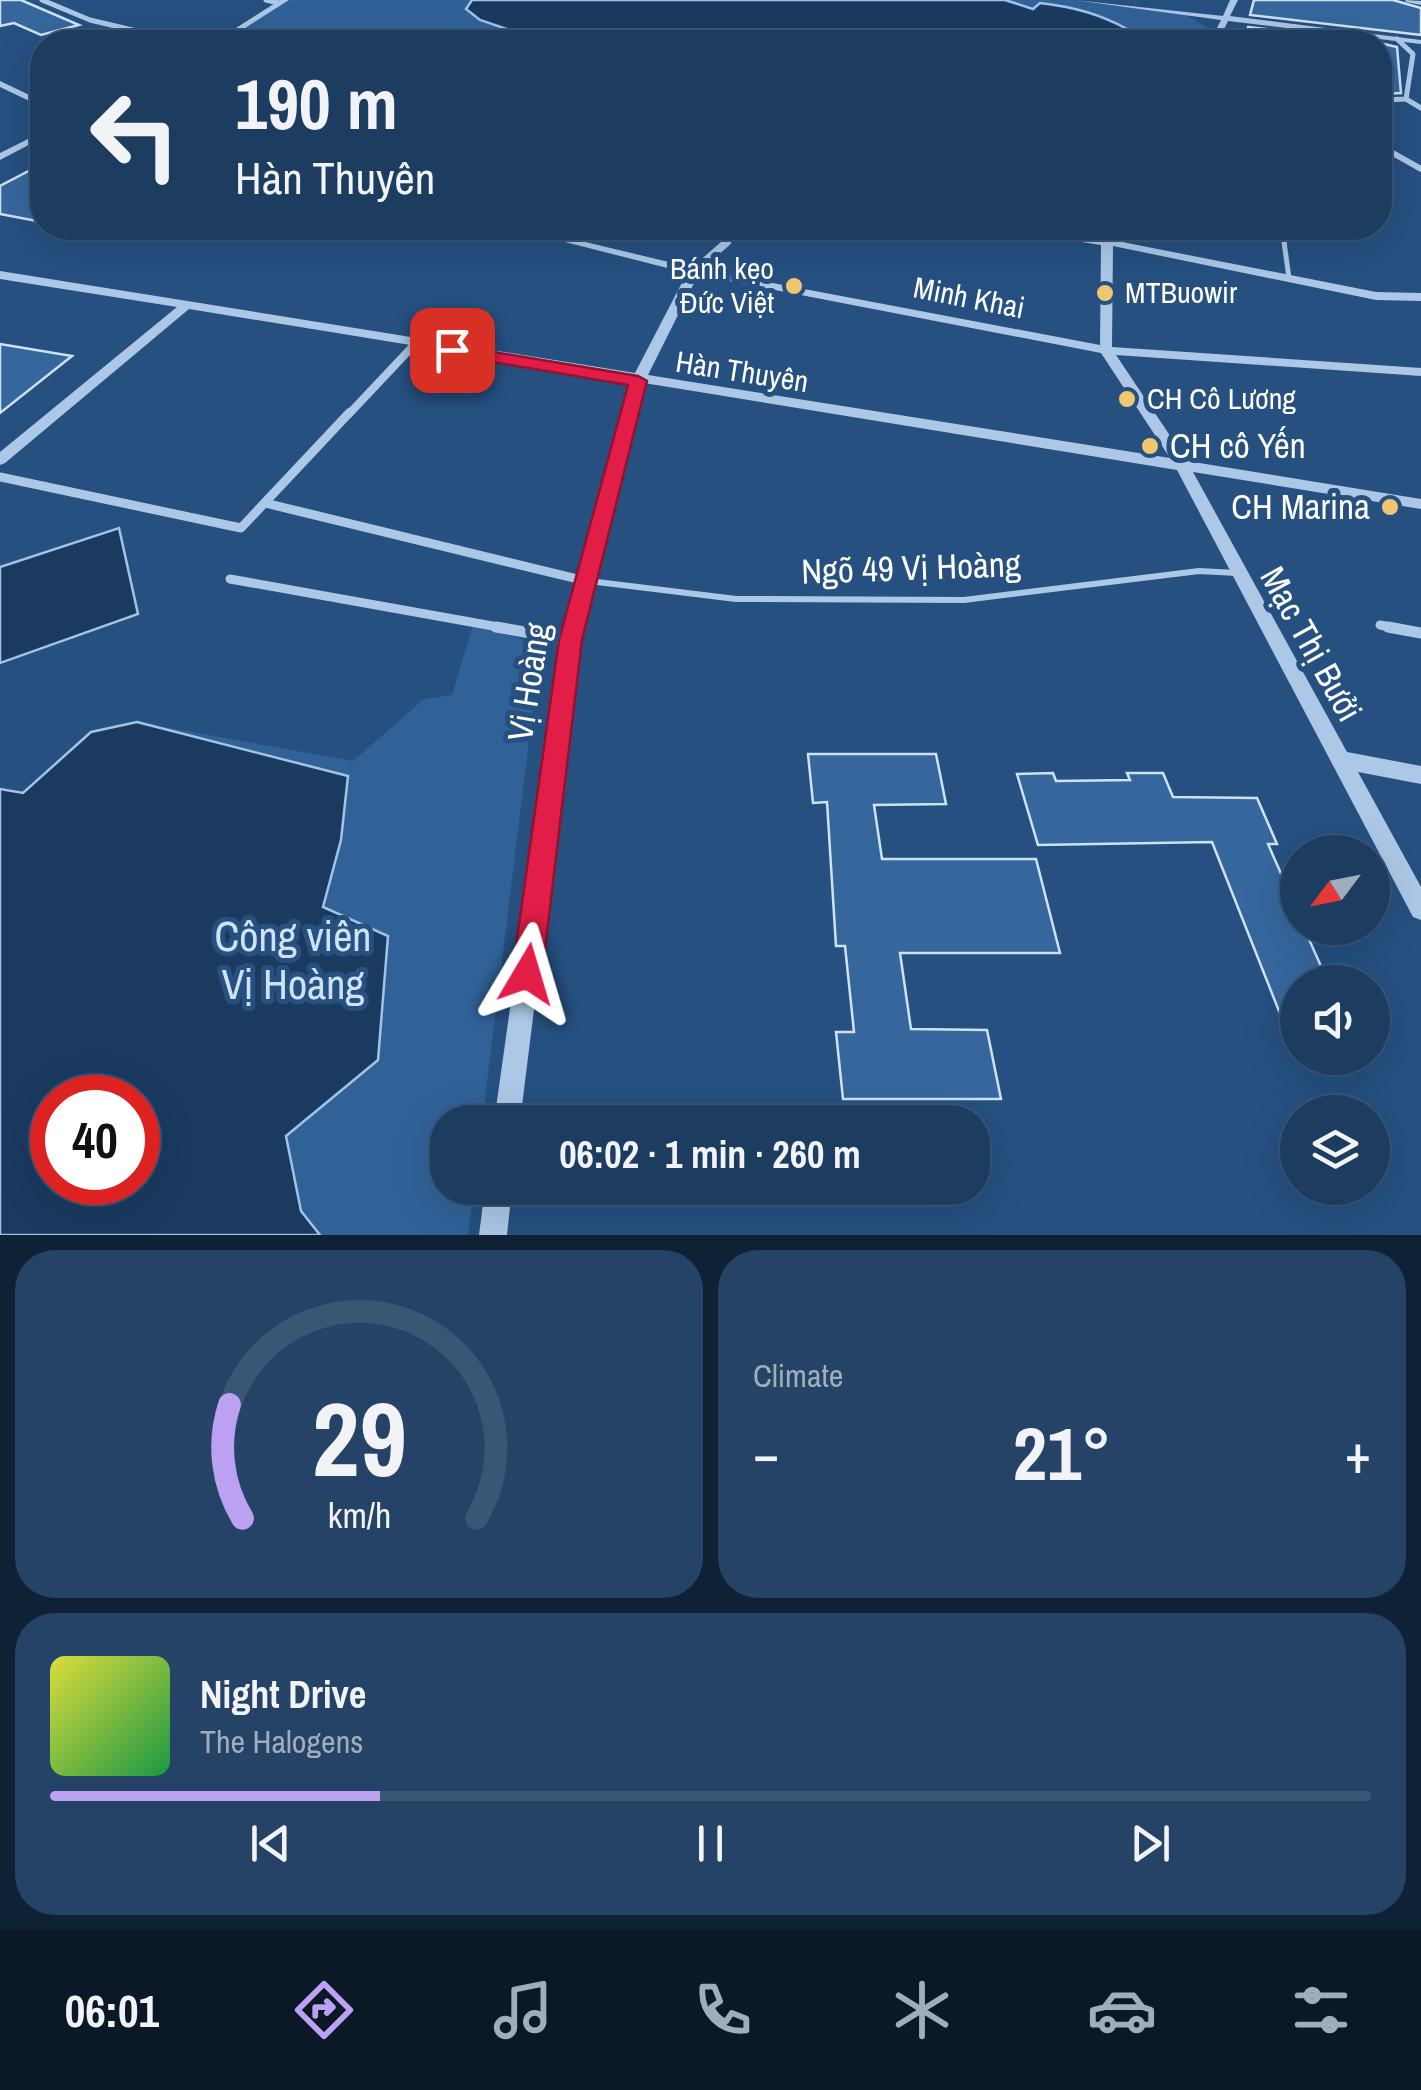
<!DOCTYPE html>
<html lang="en">
<head>
<meta charset="utf-8">
<style>
	body { margin:0; font-family:"Archivo Narrow",sans-serif; background:#254366; color:#f1f3f6; height:100vh; display:flex; flex-direction:column; font-size:38px; white-space:nowrap }
	* { box-sizing:border-box; margin:0 }
	p { font-size:32px; color:#a0adbd }
	.icon { flex:none; width:55px; height:55px; fill:none; stroke:currentColor; stroke-width:2; stroke-linecap:round; stroke-linejoin:round }
	.map { position:relative; height:1235px; overflow:hidden }
	.side { display:flex; flex-direction:column; gap:15px; padding:15px; background:#0f2135; flex:1 }
	.side>* { flex:none }
	.top-card { position:absolute; left:30px; top:30px; width:1362px; height:210px; border-radius:40px; box-shadow:0 10px 40px #0002,0 0 0 2px #3a5675; background:#1c3c60; color:#f1f3f6; overflow:hidden }
	.needle { width:65px; rotate:238deg }
	.fabs { position:absolute; left:1280px; top:835px; display:grid; gap:20px }
	.fabs a { display:grid; place-items:center; width:110px; height:110px; border-radius:50%; background:#1c3c60; box-shadow:0 10px 40px #0002,0 0 0 2px #3a5675; font-size:50px }
	.speed { position:absolute; left:30px; top:1075px; display:flex; gap:20px; font-size:50px; font-weight:700; text-align:center }
	.speed>* { display:grid; place-content:center; width:130px; height:130px; border-radius:50%; background:#1c3c60; box-shadow:0 10px 40px #0002,0 0 0 2px #3a5675; line-height:1 }
	.speed .limit { border:15px solid #d22; background:#fff; color:#111 }
	.pin { position:absolute; display:grid; place-items:center; width:85px; height:85px; color:#fff; margin:-42px; border-radius:20px; box-shadow:0 5px 15px #0006 }
	.me { position:absolute; width:110px; margin:-55px; rotate:7deg; stroke-linejoin:round; filter:drop-shadow(0 0 8px #0008) }
	.turn { display:flex; align-items:center; gap:35px; height:210px; padding:0 40px; font-size:45px }
	.turn .icon { width:130px; height:130px; stroke-width:2.5 }
	.turn b { display:block; font-size:70px; line-height:85px }
	.big { font-size:75px; font-weight:800; line-height:1.1 }
	.side .card { flex:1; display:flex; flex-direction:column; justify-content:center; gap:15px; min-width:0; padding:0 35px; border-radius:40px; background:#254366 }
	.side .dial { align-items:center; gap:0 }
	.dial svg { height:260px; overflow:visible; fill:none; stroke:#3a5675; stroke-width:7; stroke-linecap:round; text-anchor:middle }
	.dial text { fill:#f1f3f6; stroke:none }
	.song { display:flex; align-items:center; gap:30px }
	.cover { width:120px; height:120px; border-radius:15px; background:linear-gradient(135deg,hsl(60 70% 55%),hsl(140 70% 35%)) }
	.played { height:10px; border-radius:5px; background:linear-gradient(90deg,#bca0f2 25%,#3a5675 25%) }
	.keys { display:flex; justify-content:space-around; direction:ltr }
	.heat { display:flex; justify-content:space-between; align-items:center; font-size:55px; direction:ltr }
	.side .tiles { flex:1; display:grid; gap:15px; grid-template-columns:1fr 1fr }
	.card:last-child { grid-column:span 2 }
	.trip { position:absolute; left:430px; top:1105px; width:560px; height:100px; border-radius:40px; background:#1c3c60; box-shadow:0 10px 40px #0002,0 0 0 2px #3a5675; font-weight:800; line-height:100px; text-align:center }
	.tab-bar { display:flex; height:160px; justify-content:space-around; align-items:center; background:#0b1826; color:#a0adbd }
	.tab-bar .icon { width:70px; height:70px }
	.tab-bar .selected { color:#bca0f2 }
	.tab-bar b { font-size:45px; color:#f1f3f6 }
	.map>svg:first-child { display:block }
	.green { fill:#306298; fill-rule:evenodd }
	.water { fill:#1a3a60; stroke:#a0c3e7; stroke-width:2.5; fill-rule:evenodd }
	.building { fill:#35679d; stroke:#cfe2f5; stroke-width:2.5 }
	.lines { fill:none; stroke-linecap:round; stroke-linejoin:round }
	.service-far2 { stroke:#acc8e6; stroke-width:4 }
	.service-far1 { stroke:#acc8e6; stroke-width:5 }
	.service { stroke:#acc8e6; stroke-width:6 }
	.minor-far4 { stroke:#acc8e6; stroke-width:5 }
	.minor-far3 { stroke:#acc8e6; stroke-width:6 }
	.minor-far2 { stroke:#acc8e6; stroke-width:8 }
	.minor-far1 { stroke:#acc8e6; stroke-width:9 }
	.minor { stroke:#acc8e6; stroke-width:11 }
	.tertiary { fill:#acc8e6; fill-rule:evenodd }
	.route { fill:#e11d48; stroke:#92132f; stroke-width:2.5 }
	.poi-dot { fill:#f0c771; stroke:#255080; stroke-width:4 }
	.labels { text-anchor:middle; stroke-width:10; stroke-linejoin:round; paint-order:stroke }
	.far-poi-label { font-size:30px; fill:#fff; stroke:#255080; text-anchor:start }
	.far-street-label { font-size:30px; fill:#fff; stroke:#255080 }
	.poi-label { font-size:35px; fill:#fff; stroke:#255080; text-anchor:start }
	.street-label { font-size:35px; fill:#fff; stroke:#255080 }
	.near-park-label { font-size:42px; fill:#cfe2f5; stroke:#255080 }
</style>
</head>
<body>
<div class="map">
<svg width="1421" height="1235" viewBox="0 0 1421 1235">
	<rect width="100%" height="100%" fill="#255080"/>
	<g class="green">
		<path d="M285,0H1071L1184,14L1207,27L1212,42H218Z"/>
		<path d="M473,625L541,645L482,1122H448V1188H474L468,1235H0V789L23,793L91,732L137,722L353,761L424,699L452,695ZM52,1098H138V1182H52Z"/>
	</g>
	<g class="water">
		<path d="M472,0H1005L1033,9L1040,3C1074,7 1100,14 1129,30L1133,42H545L480,20L466,9Z"/>
		<path d="M119,528L138,614L0,663V567Z"/>
		<path d="M137,722L348,776L341,840L323,907L388,936L378,1060L286,1136L301,1211L320,1235H0V789L23,793L91,732ZM52,1098H138V1182H52Z"/>
	</g>
	<g class="building">
		<path d="M0,0H21L79,25L41,35L14,23L0,26Z"/>
		<path d="M1254,0H1393L1421,8V35L1250,15Z"/>
		<path d="M1248,27L1377,42H1244Z"/>
		<path d="M1380,43L1397,47L1401,93L1380,94Z"/>
		<path d="M42,164V222L0,214V186Z"/>
		<path d="M0,344L72,356L0,413Z"/>
		<path d="M808,754H936L946,804L874,805L882,859H1036L1060,953H900L911,1029L987,1030L1001,1099H843L836,1032H854L845,946H836L827,802L813,803Z"/>
		<path d="M1053,773L1056,781L1130,780L1127,773H1163L1173,797L1257,798L1277,844H1268L1298,912V928H1304L1328,982H1298V1059L1212,842L1038,845L1017,774Z"/>
	</g>
	<g class="lines">
		<path class="service-far2" d="M1283,231L1285,245"/>
		<path class="service-far1" d="M1284,242L1289,278"/>
		<path class="service" d="M589,581L736,599L964,600L1199,571L1237,573"/>
		<g class="minor-far4">
			<path d="M42,0L90,20L183,42"/>
			<path d="M266,0L279,3"/>
			<path d="M1406,99L1421,108"/>
			<path d="M1385,100L1406,99L1413,54L1397,39"/>
		</g>
		<g class="minor-far3">
			<path d="M1382,147L1421,169"/>
			<path d="M724,245L743,228"/>
		</g>
		<g class="minor-far2">
			<path d="M694,271L727,242"/>
			<path d="M348,415L415,344"/>
		</g>
		<g class="minor-far1">
			<path d="M0,477L241,528L350,412"/>
			<path d="M265,503L586,581"/>
			<path d="M230,579L510,629"/>
			<path d="M1380,625L1401,629"/>
		</g>
		<g class="minor">
			<path d="M496,627L571,640"/>
			<path d="M1388,627L1421,633"/>
		</g>
		<g class="tertiary">
			<path d="M280,0H289L223,42H214Z"/>
			<path d="M1074,0L1223,16L1230,0H1238L1230,16L1421,40V44L1228,21L1218,42H1210L1221,20Z"/>
			<path d="M1405,0L1421,1V5L1406,2Z"/>
			<path d="M0,81L42,101V107L0,87Z"/>
			<path d="M42,132V138L0,160V153Z"/>
			<path d="M510,228H527L694,268L1100,345L1101,245L1009,231L1004,228H1029L1107,239L1376,292L1421,293V301L1376,300L1113,246L1112,347L1421,368V376L1116,355L1187,461L1421,499V509L1193,472L1347,752L1421,766V784L1358,772L1421,887V920L1413,917L1177,470L644,383L580,640L520,1122H494L562,640L631,381L189,309L5,463L0,465V452L177,307L0,279V271L635,373L687,273ZM698,275L1101,353L1170,458L648,375Z"/>
			<path d="M485,1188H512L507,1235H479Z"/>
		</g>
	</g>
	<path class="route" d="M452,345L638,376L647,381L582,640L542,974L538,985L527,989L516,985L512,974L559,640L628,385L446,354V347Z"/>
	<g class="poi-dot">
		<circle cx="794" cy="286" r="10"/>
		<circle cx="1105" cy="293" r="10"/>
		<circle cx="1127" cy="399" r="10"/>
		<circle cx="1150" cy="446" r="10"/>
		<circle cx="1390" cy="507" r="10"/>
	</g>
	<g class="labels">
		<g class="far-poi-label">
			<text x="774" y="279" text-anchor="end">Bánh kẹo<tspan x="774" dy="34">Đức Việt</tspan></text>
			<text x="1125" y="303">MTBuowir</text>
			<text x="1147" y="409">CH Cô Lương</text>
		</g>
		<g class="far-street-label">
			<text transform="translate(969 298) rotate(11)" y="10">Minh Khai</text>
			<text transform="translate(742 372) rotate(9)" y="10">Hàn Thuyên</text>
		</g>
		<g class="poi-label">
			<text x="1170" y="458">CH cô Yến</text>
			<text x="1370" y="519" text-anchor="end">CH Marina</text>
		</g>
		<g class="street-label">
			<text transform="translate(911 568) rotate(-2)" y="12">Ngõ 49 Vị Hoàng</text>
			<text transform="translate(1311 644) rotate(61)" y="12">Mạc Thị Bưởi</text>
			<text transform="translate(529 682) rotate(-81)" y="12">Vị Hoàng</text>
		</g>
		<g class="near-park-label">
			<text x="293" y="951">Công viên<tspan x="293" dy="48">Vị Hoàng</tspan></text>
		</g>
	</g>
</svg>
<div class="fabs">
<a><svg class="needle" viewBox="-14 -14 28 28"><path d="M0-13l5 13h-10z" fill="#e53935"/><path d="M0 13l5-13h-10z" fill="#a0adbd"/></svg></a>
<a><svg class="icon" aria-label="sound" viewBox="0 0 24 24"><path d="M4 9h4l5-4v14l-5-4H4zM17 9q2 3 0 6"/></svg></a>
<a><svg class="icon" aria-label="layers" viewBox="0 0 24 24"><path d="M12 4l9 5-9 5-9-5zM3 14l9 5 9-5"/></svg></a>
</div>
<div class="speed"><div class="limit">40</div></div>
<div class="pin" style="left:452px;top:350px;background:#d93025"><svg class="icon" aria-label="arrive" viewBox="0 0 24 24"><path d="M6 21V4h12l-3 4 3 4H6"/></svg></div>
<svg class="me" style="left:527px;top:974px" viewBox="-20 -20 40 40"><path d="M0-17L14 15 0 8-14 15z" fill="#e11d48" stroke="#fff" stroke-width="4"/></svg>
<div class="trip">06:02 · 1 min · 260 m</div>
<div class="top-card">
<div class="turn"><svg class="icon" aria-label="left" viewBox="0 0 24 24"><path d="M17 20v-9H6M10 6l-5 5 5 5"/></svg><div><b>190 m</b>Hàn Thuyên</div></div>
</div>
</div>
<section class="side">
<div class="tiles">
<div class="card dial"><svg viewBox="0 0 100 80">
<path d="M14 69A42 42 0 1 1 86 69"/>
<path d="M14 69A42 42 0 0 1 10 34" stroke="#bca0f2"/>
<text x="50" y="56" font-size="32" font-weight="700">29</text>
<text x="50" y="72" font-size="11">km/h</text>
</svg></div>
<div class="card"><p>Climate</p>
<div class="heat"><a>−</a><b class="big">21°</b><a>+</a></div>
</div>
<div class="card">
<div class="song"><i class="cover"></i><div><b>Night Drive</b><p>The Halogens</p></div></div>
<div class="played"></div>
<div class="keys"><svg class="icon" aria-label="previous" viewBox="0 0 24 24"><path d="M18 5L8 12l10 7zM5 5v14"/></svg><svg class="icon" aria-label="pause" viewBox="0 0 24 24"><path d="M8 5v14M16 5v14"/></svg><svg class="icon" aria-label="next" viewBox="0 0 24 24"><path d="M6 5l10 7-10 7zM19 5v14"/></svg></div>
</div>
</div>
</section>
<nav class="tab-bar">
<b>06:01</b>
<svg class="icon selected" aria-label="directions" viewBox="0 0 24 24"><path d="M12 3l9 9-9 9-9-9zM9 14v-3h6M13 9l2 2-2 2"/></svg>
<svg class="icon" aria-label="music" viewBox="0 0 24 24"><path d="M9 18V5l10-2v13"/><circle cx="6" cy="18" r="3"/><circle cx="16" cy="16" r="3"/></svg>
<svg class="icon" aria-label="phone" viewBox="0 0 24 24"><path d="M5 4h4l2 5-3 2q2 4 5 5l2-3 5 2v4C11 20 4 13 5 4z"/></svg>
<svg class="icon" aria-label="climate" viewBox="0 0 24 24"><path d="M12 3v18M4 7l16 10M4 17L20 7"/></svg>
<svg class="icon" aria-label="car" viewBox="0 0 24 24"><path d="M5 17H2v-5l4-1 3-4h7l3 4 3 1v5h-3M9 17h6M6 11h13"/><circle cx="7" cy="17" r="2"/><circle cx="17" cy="17" r="2"/></svg>
<svg class="icon" aria-label="filters" viewBox="0 0 24 24"><path d="M4 7h16M4 17h16"/><circle cx="9" cy="7" r="2"/><circle cx="15" cy="17" r="2"/></svg>
</nav>
</body>
</html>
